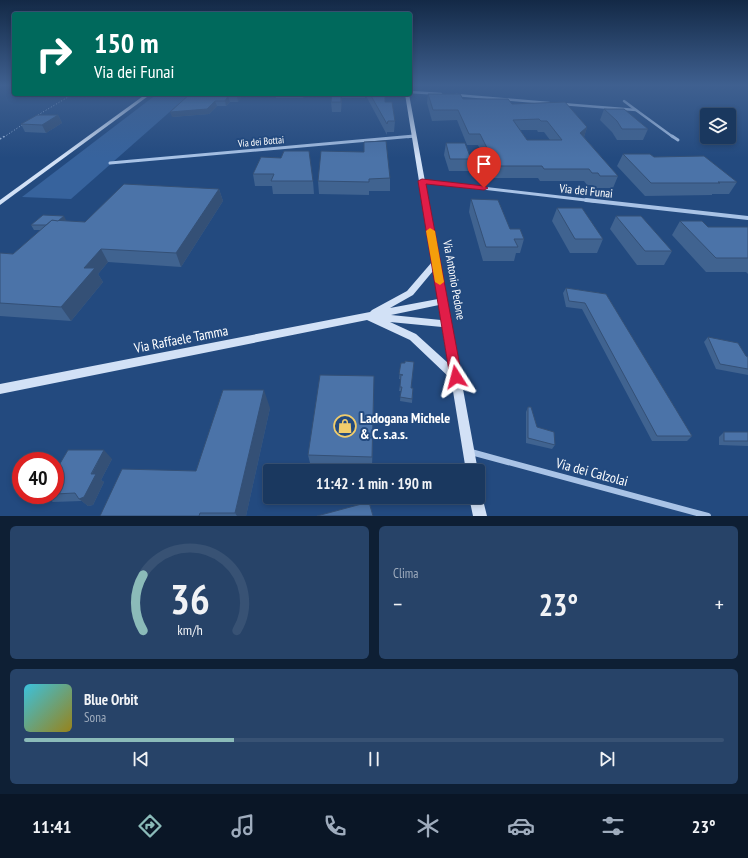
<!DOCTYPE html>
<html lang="it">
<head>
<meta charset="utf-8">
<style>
	body { margin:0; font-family:"PT Sans Narrow",sans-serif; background:#274368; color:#f1f3f6; height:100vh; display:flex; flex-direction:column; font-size:15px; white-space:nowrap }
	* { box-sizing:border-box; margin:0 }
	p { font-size:13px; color:#9facbd }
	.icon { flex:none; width:22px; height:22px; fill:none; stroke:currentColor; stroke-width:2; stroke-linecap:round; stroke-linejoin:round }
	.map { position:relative; height:516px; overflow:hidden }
	.side { display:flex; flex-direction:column; gap:10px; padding:10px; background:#0e1f34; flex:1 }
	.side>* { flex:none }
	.banner { position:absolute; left:12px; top:12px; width:400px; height:84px; border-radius:4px; box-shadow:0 2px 6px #0003,0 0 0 1px #385274; background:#00695c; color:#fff; overflow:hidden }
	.tools { position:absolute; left:700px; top:108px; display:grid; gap:8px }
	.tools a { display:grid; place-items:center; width:36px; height:36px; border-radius:4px; background:#1a385f; box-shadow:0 2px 6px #0003,0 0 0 1px #385274; font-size:20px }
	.speed { position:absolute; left:12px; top:452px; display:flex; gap:8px; font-size:20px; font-weight:700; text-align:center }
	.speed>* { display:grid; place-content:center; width:52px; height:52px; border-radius:50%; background:#1a385f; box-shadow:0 2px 6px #0003,0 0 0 1px #385274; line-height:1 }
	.speed .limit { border:6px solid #d22; background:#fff; color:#111 }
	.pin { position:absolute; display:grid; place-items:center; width:34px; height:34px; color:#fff; margin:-41px -17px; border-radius:50% 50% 50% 0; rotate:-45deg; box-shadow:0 0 4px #0007 }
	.pin .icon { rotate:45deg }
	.me { position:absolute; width:44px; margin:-22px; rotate:351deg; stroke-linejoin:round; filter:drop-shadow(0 0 3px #0008) }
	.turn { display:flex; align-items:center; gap:14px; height:84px; padding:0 16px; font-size:18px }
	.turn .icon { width:52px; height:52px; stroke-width:2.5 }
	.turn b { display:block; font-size:28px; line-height:34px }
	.big { font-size:30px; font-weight:800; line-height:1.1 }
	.side .card { flex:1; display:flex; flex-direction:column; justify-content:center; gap:6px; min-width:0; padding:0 14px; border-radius:6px; background:#274368 }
	.side .dial { align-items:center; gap:0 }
	.dial svg { height:104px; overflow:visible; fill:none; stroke:#385274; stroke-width:7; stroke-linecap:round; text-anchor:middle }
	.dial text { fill:#f1f3f6; stroke:none }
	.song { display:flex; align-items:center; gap:12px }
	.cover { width:48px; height:48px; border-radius:6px; background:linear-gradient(135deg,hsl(190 70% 55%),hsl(50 70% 35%)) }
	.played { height:4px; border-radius:2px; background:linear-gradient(90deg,#8bbbb9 30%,#385274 30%) }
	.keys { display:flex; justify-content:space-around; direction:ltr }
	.heat { display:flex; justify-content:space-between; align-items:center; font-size:22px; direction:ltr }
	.side .tiles { flex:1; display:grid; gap:10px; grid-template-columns:1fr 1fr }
	.card:last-child { grid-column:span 2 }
	.trip { position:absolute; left:263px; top:464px; width:222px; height:40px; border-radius:4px; background:#1a385f; box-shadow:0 2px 6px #0003,0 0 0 1px #385274; font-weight:800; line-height:40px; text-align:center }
	.menu { display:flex; height:64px; justify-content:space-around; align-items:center; background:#0a1626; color:#9facbd }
	.menu .icon { width:28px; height:28px }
	.menu .current { color:#8bbbb9 }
	.menu b { font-size:18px; color:#f1f3f6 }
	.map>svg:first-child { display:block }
	.green { fill:#37639d }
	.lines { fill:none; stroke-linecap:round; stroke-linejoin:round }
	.path-far1 { stroke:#a9c3e6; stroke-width:1; stroke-dasharray:1 2; stroke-linecap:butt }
	.path { stroke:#a9c3e6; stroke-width:1.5; stroke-dasharray:1.5 2; stroke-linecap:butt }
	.street-far3 { stroke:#a9c3e6; stroke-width:2.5 }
	.street-far2 { stroke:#a9c3e6; stroke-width:3 }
	.street-far1 { stroke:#a9c3e6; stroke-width:4 }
	.street { stroke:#a9c3e6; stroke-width:6 }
	.secondary { fill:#d2e1f6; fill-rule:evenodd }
	.wall { fill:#406390; fill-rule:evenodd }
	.shaded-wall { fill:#345076 }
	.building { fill:#4b73a8; stroke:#345076; fill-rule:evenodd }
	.route { fill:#e11d48; stroke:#92132f }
	.slow { fill:#f59e0b }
	.labels { text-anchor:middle; stroke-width:4; stroke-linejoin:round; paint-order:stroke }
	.far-street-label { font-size:10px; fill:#fff; stroke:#234a7f }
	.street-label { font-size:12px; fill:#fff; stroke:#234a7f }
	.near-street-label { font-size:14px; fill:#fff; stroke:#234a7f }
	.near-poi-label { font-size:14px; font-weight:bold; fill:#fff; stroke:#234a7f; text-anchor:start }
</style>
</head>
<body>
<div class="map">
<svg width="748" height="516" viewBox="0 0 748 516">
	<rect width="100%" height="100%" fill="#234a7f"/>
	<path class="green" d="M157,94H190L71,199L22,197Z"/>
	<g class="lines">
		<g class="path-far1">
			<path d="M38,115L73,94"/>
			<path d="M4,137L22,125"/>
		</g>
		<path class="path" d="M0,139L5,136"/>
		<g class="street-far3">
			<path d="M410,92L441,94"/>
			<path d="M456,95L549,103"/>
			<path d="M624,101L636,110"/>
			<path d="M562,104L636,110L673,137"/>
			<path d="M408,137L414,136"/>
		</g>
		<g class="street-far2">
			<path d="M672,136L678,140"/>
			<path d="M110,163L414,136"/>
			<path d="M422,181L594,201"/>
		</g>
		<path class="street-far1" d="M586,200L748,218"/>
		<path class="street" d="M471,452L708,516"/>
		<g class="secondary">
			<path d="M146,94H151L0,205V200Z"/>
			<path d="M405,94H409L478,471V472L466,471L451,379L410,340L367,320L0,394V384L370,312L372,310L407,291L432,262ZM433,271L438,299L390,308L413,295ZM439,305L441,320L391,315ZM390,322L442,327L448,363L416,334Z"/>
			<path d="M478,491L481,492L487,516H473L469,497H478Z"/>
		</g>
	</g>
	<g class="wall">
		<path d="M190,94H243L238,102H230L226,106H217L209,114L172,117Z"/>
		<path d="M275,94H305L303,98H276Z"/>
		<path d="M332,94H385V102L395,121L394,132H387V135L365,94V98H342L341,112H332L331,102Z"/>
		<path d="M428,94L463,99L512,104L587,127L584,137L618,176L613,188H595L593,185H587L584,181H540L538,178H493L478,145H467L457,120L432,121L427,103ZM520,130H537L538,132H544L550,140H527Z"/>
		<path d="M604,109L648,129L643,140H617L612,132L600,120Z"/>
		<path d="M58,115L62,123L46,133L25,132L21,124Z"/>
		<path d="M446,143L471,159L469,171H449L444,155Z"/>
		<path d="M364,152L390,178V191H369V195L319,194L318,181Z"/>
		<path d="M623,154L654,157L737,182L729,194H712V195L645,196L617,166Z"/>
		<path d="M261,157L313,181L314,194H273L272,186H255L253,174Z"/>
		<path d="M219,189L223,201L181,267L108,262L98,274L103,282L71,321L0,316V253L13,254L41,230H34L31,225L66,220L65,221L85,222Z"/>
		<path d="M471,199L510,229L524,239L520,253H516L514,261H483L469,212Z"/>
		<path d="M557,208L603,239L597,253H570L552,221Z"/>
		<path d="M616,216L672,251L664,265H637L610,229Z"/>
		<path d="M680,221L708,227H748V274L746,272H706L672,235Z"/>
		<path d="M566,288L606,294L692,436L687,441H652L582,309L566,307L563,293Z"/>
		<path d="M708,337L748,357V375L716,369L704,342Z"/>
		<path d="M401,363L411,388H413L412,403L400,401L401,391H399L401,379H399Z"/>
		<path d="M374,390L372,469L311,467L308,455Z"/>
		<path d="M528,407L537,427L555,445L552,449L526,443V412Z"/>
		<path d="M270,408L246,516H100L196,471Z"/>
		<path d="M724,432H748V446L719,445V437Z"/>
		<path d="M112,459L101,480L104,482L93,505L88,506L82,501L53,502L44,495H55V472Z"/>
	</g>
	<g class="shaded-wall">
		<path d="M238,94H243L238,102L237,96Z"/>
		<path d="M302,94H305L303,98Z"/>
		<path d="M341,94H342V98L341,112Z"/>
		<path d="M228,96L230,102L226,106L225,101Z"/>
		<path d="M215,101L217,106L209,114L172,117L170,112Z"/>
		<path d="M58,115L62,123L46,133L42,125Z"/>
		<path d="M587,127L584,137L580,133Z"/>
		<path d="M219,189L223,201L181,267L176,253Z"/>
		<path d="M64,216L66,220L56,230L53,226Z"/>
		<path d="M101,249L108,262L98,274L103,282L71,321L61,307L84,268Z"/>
		<path d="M374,376V390L372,469V457Z"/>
		<path d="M264,390L270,408L246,516H237L235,513Z"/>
		<path d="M104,450L112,459L101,480L104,482L93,505L88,506L79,499Z"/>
	</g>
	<g class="building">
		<path d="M190,94H238L237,96H228L225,101H215L207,109L170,112Z"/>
		<path d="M332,94H341V102H331Z"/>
		<path d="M370,94H385V102H392L395,121H388L387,124Z"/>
		<path d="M428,94H460L463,99H508L512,104L565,102L587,127L580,133L618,176H600L598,173H592L589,169H544L542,166H496L480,134H469L458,110H433ZM539,119L541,121H547L562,140H527L513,120Z"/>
		<path d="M604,109H624L648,129H622L617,121Z"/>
		<path d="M37,115H58L42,125L21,124Z"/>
		<path d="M386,141L390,178L369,179V182L318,181L321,151L364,152V142Z"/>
		<path d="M446,143H465L471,159H450Z"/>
		<path d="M284,151H309L313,181H271L274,174H253L261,157L281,158Z"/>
		<path d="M623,154H650L654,157L704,156L737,182H718L720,183H651Z"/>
		<path d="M124,184L219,189L176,253L101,249L84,268H95L61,307L0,303V253L13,254L52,220L85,222Z"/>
		<path d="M471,199L498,200L510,229H520L524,239H514L518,247H486Z"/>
		<path d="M557,208H582L603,239H575Z"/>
		<path d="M43,215L64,216L58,221L52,220L46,225H31Z"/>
		<path d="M616,216H641L672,251H645Z"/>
		<path d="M680,221H702L708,227H748V258H716Z"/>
		<path d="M566,288L606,294L692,436H657L585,303L569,301Z"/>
		<path d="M708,337L738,343L746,356L748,357V369L720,364Z"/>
		<path d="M405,361L414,362L411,388H413L412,399L400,397L402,387H400L401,375H403L399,374L401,363H405Z"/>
		<path d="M320,375L374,376L372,457L308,455Z"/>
		<path d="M223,390H264L235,513H200L199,516H100L122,469L196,471Z"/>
		<path d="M528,407H531L537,427L554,432L555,445L528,438Z"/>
		<rect x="724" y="432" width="24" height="9"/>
		<path d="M68,450H104L91,474H96L84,497L79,499L75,493L55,494V472Z"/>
		<path d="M369,502L373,516H317Z"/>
	</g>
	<linearGradient id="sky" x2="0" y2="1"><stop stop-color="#132946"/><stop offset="0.54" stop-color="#3f6090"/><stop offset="1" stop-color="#3f6090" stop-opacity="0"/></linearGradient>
	<rect width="748" height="158" fill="url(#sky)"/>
	<path class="route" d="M422,179L484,186L488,188L484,190L426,184L462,377L460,380L456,382L452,380L450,377L418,181Z"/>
	<path class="slow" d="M430,228L435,231L444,282L440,285L435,282L426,231Z"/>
	<defs>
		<g id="shop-ring" transform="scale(1.15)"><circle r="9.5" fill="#234a7f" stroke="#f1cd6c" stroke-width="1.5"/><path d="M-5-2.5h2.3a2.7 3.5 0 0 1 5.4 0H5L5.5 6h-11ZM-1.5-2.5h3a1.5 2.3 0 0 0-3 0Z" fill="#f1cd6c"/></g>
	</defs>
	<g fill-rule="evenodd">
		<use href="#shop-ring" x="345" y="426"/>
	</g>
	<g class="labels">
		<g class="far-street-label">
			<text transform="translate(261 141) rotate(-5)" y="4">Via dei Bottai</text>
		</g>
		<g class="street-label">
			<text transform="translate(586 191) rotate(6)" y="4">Via dei Funai</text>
			<text transform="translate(454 280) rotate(80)" y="4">Via Antonio Pedone</text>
		</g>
		<g class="near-street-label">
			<text transform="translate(181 339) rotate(-11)" y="5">Via Raffaele Tamma</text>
			<text transform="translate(592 472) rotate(15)" y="5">Via dei Calzolai</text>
		</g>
		<g class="near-poi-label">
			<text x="360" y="423">Ladogana Michele<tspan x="360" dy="16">&amp; C. s.a.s.</tspan></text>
		</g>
	</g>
</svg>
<div class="tools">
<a><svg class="icon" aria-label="layers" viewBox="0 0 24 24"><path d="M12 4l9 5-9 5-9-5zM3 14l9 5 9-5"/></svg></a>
</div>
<div class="speed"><div class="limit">40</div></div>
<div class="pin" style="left:484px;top:188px;background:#d93025"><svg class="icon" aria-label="arrive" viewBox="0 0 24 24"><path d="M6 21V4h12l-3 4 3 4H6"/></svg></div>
<svg class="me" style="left:456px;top:377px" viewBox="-20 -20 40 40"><path d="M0-17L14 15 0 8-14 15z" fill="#e11d48" stroke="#fff" stroke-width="4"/></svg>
<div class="trip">11:42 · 1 min · 190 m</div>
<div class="banner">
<div class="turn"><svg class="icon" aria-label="right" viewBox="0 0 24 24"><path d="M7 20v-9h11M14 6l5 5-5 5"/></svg><div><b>150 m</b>Via dei Funai</div></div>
</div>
</div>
<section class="side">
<div class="tiles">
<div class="card dial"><svg viewBox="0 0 100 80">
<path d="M14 69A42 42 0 1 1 86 69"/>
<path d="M14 69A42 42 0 0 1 14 26" stroke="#8bbbb9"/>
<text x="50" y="56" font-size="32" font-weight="700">36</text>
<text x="50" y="72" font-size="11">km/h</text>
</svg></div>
<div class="card"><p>Clima</p>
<div class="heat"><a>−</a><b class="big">23°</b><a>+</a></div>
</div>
<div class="card">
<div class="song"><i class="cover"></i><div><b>Blue Orbit</b><p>Sona</p></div></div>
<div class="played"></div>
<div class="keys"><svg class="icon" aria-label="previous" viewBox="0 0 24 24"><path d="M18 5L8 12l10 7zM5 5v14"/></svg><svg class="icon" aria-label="pause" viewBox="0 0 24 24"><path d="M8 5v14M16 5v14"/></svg><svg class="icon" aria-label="next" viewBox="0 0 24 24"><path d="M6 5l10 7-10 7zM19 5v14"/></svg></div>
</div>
</div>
</section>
<nav class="menu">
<b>11:41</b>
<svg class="icon current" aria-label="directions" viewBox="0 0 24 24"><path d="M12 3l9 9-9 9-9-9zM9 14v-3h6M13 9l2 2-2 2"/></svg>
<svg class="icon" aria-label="music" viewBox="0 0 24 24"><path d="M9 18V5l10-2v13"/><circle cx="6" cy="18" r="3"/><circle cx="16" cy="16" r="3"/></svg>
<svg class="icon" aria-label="phone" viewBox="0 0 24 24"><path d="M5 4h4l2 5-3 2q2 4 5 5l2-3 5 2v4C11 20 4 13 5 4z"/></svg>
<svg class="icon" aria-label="climate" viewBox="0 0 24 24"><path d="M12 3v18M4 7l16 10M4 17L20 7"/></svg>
<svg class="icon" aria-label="car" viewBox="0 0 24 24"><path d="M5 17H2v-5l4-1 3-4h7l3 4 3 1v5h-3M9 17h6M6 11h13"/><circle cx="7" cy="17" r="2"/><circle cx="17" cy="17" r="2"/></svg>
<svg class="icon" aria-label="filters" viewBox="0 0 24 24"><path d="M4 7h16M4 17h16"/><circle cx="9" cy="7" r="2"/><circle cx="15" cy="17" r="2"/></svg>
<b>23°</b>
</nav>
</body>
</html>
